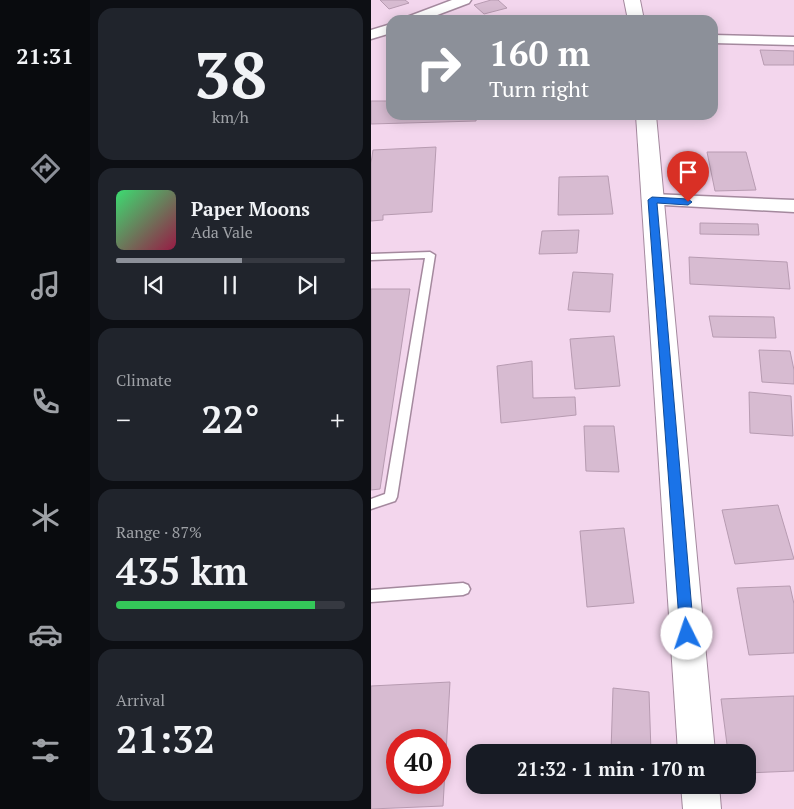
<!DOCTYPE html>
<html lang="en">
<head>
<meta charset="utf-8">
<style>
	body { margin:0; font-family:"PT Serif",serif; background:#20242c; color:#f1f3f6; height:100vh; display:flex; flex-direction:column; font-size:19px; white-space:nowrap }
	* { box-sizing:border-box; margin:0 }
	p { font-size:16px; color:#9ea1a6 }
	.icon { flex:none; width:28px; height:28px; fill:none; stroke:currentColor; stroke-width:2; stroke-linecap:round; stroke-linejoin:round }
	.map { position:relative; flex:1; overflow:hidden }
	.sheet { display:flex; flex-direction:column; gap:8px; padding:8px; background:#0d0f14; width:281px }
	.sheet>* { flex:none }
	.guide { position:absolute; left:15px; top:15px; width:332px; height:105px; border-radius:15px; box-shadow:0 2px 12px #0003; background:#8c9099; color:#fff; overflow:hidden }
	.speed { position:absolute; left:15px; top:729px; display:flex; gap:10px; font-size:25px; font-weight:700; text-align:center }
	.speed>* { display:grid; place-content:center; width:65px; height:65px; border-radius:50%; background:#171b24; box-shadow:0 2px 12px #0003; line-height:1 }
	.speed .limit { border:8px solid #d22; background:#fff; color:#111 }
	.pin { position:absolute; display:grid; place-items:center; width:42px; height:42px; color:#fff; margin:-51px -21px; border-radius:50% 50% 50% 0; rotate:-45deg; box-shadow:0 0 5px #0007 }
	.pin .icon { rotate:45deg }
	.me { position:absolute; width:55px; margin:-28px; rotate:356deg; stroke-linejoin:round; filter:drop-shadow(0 0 4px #0008) }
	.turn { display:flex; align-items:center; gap:18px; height:105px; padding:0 20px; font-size:22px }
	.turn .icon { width:65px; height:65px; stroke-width:2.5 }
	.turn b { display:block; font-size:35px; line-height:42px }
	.big { font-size:38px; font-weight:700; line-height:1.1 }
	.sheet .widget { flex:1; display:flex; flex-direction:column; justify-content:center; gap:8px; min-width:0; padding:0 18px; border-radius:15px; background:#20242c }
	.sheet .dial { align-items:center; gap:0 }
	.dial b { font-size:65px; line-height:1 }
	.song { display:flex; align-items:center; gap:15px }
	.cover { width:60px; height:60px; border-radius:8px; background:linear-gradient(135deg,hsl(140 70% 55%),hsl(340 70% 35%)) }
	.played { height:5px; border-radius:2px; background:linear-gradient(90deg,#8c9099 55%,#363941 55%) }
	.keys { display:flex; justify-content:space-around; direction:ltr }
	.heat { display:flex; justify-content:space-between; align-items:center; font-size:28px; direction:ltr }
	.charge { height:8px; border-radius:4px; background:linear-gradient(90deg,#34c759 87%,#363941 0) }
	.trip { position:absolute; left:95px; top:744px; width:290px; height:50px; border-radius:15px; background:#171b24; box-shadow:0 2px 12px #0003; font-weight:700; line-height:50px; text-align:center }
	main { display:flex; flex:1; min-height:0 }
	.tabs { display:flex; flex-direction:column; width:90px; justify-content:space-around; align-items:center; background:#090b0e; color:#9ea1a6 }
	.tabs .icon { width:35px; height:35px }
	.tabs .selected { color:#8c9099 }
	.tabs b { font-size:22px; color:#f1f3f6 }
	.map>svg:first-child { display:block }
	.building { fill:#d7bbd1; stroke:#b79bb1; fill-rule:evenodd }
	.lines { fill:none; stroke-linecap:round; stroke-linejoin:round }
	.service-casing { stroke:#a4899e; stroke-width:3 }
	.minor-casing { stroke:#a4899e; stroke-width:3 }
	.tertiary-casing { stroke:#a4899e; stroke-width:2 }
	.service { fill:#fff; fill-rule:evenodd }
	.minor { fill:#fff; fill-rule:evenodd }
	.tertiary { fill:#fff; fill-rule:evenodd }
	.route { fill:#1a73e8; stroke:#114b97 }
</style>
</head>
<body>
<main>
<nav class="tabs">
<b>21:31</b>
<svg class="icon selected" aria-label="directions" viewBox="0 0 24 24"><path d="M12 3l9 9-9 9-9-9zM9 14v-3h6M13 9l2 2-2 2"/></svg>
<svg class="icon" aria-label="music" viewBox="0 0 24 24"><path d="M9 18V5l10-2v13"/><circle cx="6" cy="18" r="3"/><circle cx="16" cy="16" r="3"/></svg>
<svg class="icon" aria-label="phone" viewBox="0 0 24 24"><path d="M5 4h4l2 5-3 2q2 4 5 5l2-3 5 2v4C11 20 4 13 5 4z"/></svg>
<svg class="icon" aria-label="climate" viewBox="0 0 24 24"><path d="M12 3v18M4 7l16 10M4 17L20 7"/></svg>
<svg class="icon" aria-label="car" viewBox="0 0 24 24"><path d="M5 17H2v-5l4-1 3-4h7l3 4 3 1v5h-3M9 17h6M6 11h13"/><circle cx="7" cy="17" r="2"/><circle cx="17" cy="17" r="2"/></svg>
<svg class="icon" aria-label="filters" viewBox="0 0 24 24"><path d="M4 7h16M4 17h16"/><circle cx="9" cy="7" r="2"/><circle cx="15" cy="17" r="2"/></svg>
</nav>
<section class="sheet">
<div class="widget dial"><b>38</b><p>km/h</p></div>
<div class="widget">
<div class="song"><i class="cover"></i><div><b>Paper Moons</b><p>Ada Vale</p></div></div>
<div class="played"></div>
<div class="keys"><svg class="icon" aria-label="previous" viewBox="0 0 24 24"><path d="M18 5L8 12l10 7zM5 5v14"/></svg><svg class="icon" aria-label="pause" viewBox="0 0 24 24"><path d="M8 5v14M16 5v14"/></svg><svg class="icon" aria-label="next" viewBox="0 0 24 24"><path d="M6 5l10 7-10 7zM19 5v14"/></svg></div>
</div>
<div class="widget"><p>Climate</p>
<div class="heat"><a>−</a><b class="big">22°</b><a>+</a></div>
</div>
<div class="widget"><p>Range · 87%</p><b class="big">435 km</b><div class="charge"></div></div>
<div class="widget"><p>Arrival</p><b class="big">21:32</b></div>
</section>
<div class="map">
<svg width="423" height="809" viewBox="0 0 423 809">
	<rect width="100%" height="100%" fill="#f3d6ed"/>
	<g class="building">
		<path d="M9,0H34L38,3L18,9Z"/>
		<path d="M120,0H127L136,8L113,14L103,5Z"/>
		<path d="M389,50L423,51V65H393Z"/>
		<path d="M0,101H20V115H106L105,121L0,124Z"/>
		<path d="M65,147L61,212L12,215V220L0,221V163L2,150Z"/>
		<path d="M336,152H375L385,190L344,191Z"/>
		<path d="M237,176L242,214L187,215L188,177Z"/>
		<path d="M329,223L387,224L388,235L329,234Z"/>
		<path d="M208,230L206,253L168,254L171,231Z"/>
		<path d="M318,257L416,262L419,289L319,284Z"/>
		<path d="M202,272L242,274L239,312L197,310Z"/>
		<path d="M0,289H39L9,489L0,490Z"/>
		<path d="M338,316L403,317L405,338L342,337Z"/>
		<path d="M243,336L249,386L204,389L199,339Z"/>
		<path d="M388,350L419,351L423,370V384L391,382Z"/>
		<path d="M161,361L162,398L204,397L205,415L130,423L126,366Z"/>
		<path d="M378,392L420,396L422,436L379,433Z"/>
		<path d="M213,426H243L248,472L215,471Z"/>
		<path d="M407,505L423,559L364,564L351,510Z"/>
		<path d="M253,528L263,603L216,607L209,531Z"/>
		<path d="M419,586L423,604V653L378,655L366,588Z"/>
		<path d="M79,682L72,806L0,809V686ZM26,740H69V782H26Z"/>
		<path d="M242,688L278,692L280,752H240Z"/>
		<path d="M423,696V771L376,773V752H357L350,699Z"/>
	</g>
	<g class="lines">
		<g class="service-casing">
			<g id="service">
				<path d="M59,252L64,255L26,497L24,501L0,509V499L14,494L54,258L0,260V254Z"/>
				<path d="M92,583L97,585L99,589L97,593L92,595L0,602V590Z"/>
			</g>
		</g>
		<g class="minor-casing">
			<g id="minor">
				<path d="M81,0H100L98,3L53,20H34L36,17Z"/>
				<path d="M20,24V33L0,39V30Z"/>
				<path d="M342,35L423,37V45L342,43Z"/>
				<path d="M281,194L423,200V212L275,204L272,200L275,196Z"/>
			</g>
		</g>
		<g class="tertiary-casing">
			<g id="tertiary">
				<path d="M253,0H269L273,20H257Z"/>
				<path d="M265,115H285L344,752H307Z"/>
				<path d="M310,785H348L350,809H312Z"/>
			</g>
		</g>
		<use href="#service" class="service"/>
		<use href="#minor" class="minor"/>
		<use href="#tertiary" class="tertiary"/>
	</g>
	<path class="route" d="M281,197L317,199L321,202L317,205L286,203L323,634L321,639L316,641L311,639L309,634L277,200Z"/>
</svg>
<div class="speed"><div class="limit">40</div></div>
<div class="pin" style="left:317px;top:202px;background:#d93025"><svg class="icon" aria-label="arrive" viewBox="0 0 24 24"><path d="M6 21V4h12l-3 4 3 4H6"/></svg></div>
<svg class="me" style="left:316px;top:634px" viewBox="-20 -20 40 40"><circle r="19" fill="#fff"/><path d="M0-13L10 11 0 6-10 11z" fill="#1a73e8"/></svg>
<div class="trip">21:32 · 1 min · 170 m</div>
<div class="guide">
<div class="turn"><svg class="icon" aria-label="right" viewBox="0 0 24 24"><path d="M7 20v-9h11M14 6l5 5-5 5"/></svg><div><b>160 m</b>Turn right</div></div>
</div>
</div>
</main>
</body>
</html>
